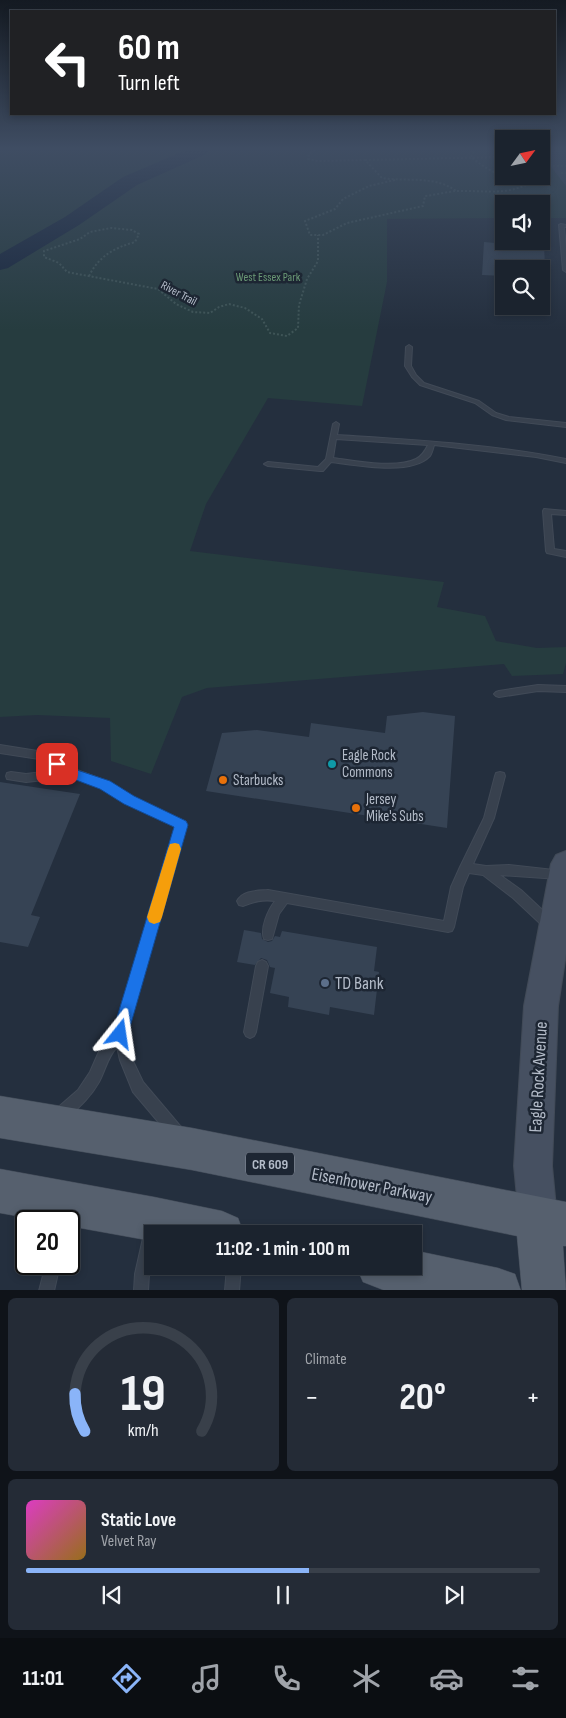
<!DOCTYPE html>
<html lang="en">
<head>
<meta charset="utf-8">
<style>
	body { margin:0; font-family:"Sofia Sans Condensed",sans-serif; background:#242b36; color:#f1f3f6; height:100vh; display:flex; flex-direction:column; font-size:19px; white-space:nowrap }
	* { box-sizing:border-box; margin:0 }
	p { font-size:16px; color:#a0a4aa }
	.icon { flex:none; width:28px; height:28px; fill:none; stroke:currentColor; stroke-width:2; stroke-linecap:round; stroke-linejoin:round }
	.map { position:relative; height:1290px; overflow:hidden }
	.drawer { display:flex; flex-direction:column; gap:8px; padding:8px; background:#0f1319; flex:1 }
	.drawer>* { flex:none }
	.hud { position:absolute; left:10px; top:10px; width:546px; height:105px; border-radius:0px; box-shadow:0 2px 8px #0003,0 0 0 1px #39404a; background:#202124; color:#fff; overflow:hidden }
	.needle { width:32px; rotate:57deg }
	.fabs { position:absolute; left:495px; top:130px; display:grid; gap:10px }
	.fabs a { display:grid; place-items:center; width:55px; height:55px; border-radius:0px; background:#1b232e; box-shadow:0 2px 8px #0003,0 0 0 1px #39404a; font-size:25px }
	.speed { position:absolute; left:15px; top:1210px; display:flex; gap:10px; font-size:25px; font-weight:700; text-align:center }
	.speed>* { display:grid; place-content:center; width:65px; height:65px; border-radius:50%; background:#1b232e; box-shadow:0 2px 8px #0003,0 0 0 1px #39404a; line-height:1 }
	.speed .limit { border:2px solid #111; border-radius:8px; background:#fff; color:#111 }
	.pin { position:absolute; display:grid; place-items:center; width:42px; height:42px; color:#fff; margin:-21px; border-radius:10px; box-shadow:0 2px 8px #0006 }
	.me { position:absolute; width:55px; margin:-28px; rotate:15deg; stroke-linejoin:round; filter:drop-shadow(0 0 4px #0008) }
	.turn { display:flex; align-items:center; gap:18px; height:105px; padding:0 25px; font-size:22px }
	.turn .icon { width:65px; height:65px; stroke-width:2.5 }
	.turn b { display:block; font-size:35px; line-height:42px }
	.big { font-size:38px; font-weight:700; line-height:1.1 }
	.drawer .card { flex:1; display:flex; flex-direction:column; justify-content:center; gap:8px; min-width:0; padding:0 18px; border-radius:8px; background:#242b36 }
	.drawer .dial { align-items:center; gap:0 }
	.dial svg { height:130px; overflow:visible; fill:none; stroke:#39404a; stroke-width:7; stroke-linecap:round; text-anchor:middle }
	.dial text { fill:#f1f3f6; stroke:none }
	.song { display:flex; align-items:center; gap:15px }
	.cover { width:60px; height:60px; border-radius:8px; background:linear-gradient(135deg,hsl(310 70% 55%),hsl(40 70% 35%)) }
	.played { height:5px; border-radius:2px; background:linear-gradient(90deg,#8ab4f8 55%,#39404a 55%) }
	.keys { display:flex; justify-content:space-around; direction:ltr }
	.heat { display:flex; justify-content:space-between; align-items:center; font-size:28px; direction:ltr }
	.drawer .tiles { flex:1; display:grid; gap:8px; grid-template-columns:1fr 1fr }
	.card:last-child { grid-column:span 2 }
	.trip { position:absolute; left:144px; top:1225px; width:278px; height:50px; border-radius:0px; background:#1b232e; box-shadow:0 2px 8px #0003,0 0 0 1px #39404a; font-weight:700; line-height:50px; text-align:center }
	.tab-bar { display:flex; height:80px; justify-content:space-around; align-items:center; background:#0b0e12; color:#a0a4aa }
	.tab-bar .icon { width:35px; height:35px }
	.tab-bar .active { color:#8ab4f8 }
	.tab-bar b { font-size:22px; color:#f1f3f6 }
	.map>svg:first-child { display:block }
	.green { fill:#263c3f }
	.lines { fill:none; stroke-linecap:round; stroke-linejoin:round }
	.river { fill:#17263c; fill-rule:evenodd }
	.building { fill:#364354 }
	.lane-casing { stroke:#414a57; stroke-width:2 }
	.secondary-casing { stroke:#414a57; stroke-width:2 }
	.primary-casing { stroke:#414a57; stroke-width:1 }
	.path { stroke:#3f5557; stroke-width:2; stroke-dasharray:2 2; stroke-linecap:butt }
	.lane { fill:#38414e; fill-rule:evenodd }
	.secondary { fill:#465061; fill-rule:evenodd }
	.primary { fill:#56606e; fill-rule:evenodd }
	.route { fill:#1a73e8; stroke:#114b97 }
	.slow { fill:#f59e0b }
	.culture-dot { fill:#0f9aa8; stroke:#1d2633; stroke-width:2 }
	.food-dot { fill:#e8710a; stroke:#1d2633; stroke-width:2 }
	.service-dot { fill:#5c6f8a; stroke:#1d2633; stroke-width:2 }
	.labels { text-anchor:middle; stroke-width:5; stroke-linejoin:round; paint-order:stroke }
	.far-park-label { font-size:12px; fill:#6b9a76; stroke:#1d2633 }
	.far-street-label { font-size:12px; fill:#b4bcc9; stroke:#1d2633 }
	.shield { fill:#1d2633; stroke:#878f9c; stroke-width:1 }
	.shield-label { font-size:14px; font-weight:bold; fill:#b4bcc9 }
	.poi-label { font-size:15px; fill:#b4bcc9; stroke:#1d2633; text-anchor:start }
	.near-poi-label { font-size:18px; fill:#b4bcc9; stroke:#1d2633; text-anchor:start }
	.near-street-label { font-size:18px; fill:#b4bcc9; stroke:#1d2633 }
</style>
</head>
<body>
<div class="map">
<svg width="566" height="1291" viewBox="0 0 566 1291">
	<rect width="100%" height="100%" fill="#242f3e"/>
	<path class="green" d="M0,150H504V176H541V150H566V218H541V204H504V218L387,219V282L362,406L268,398L206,504L190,551L444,582L437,607L485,616L496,641L537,648L566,647V663L563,674L512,676L504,664L207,688L182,697L151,774L111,761L110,718L37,715L0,717Z"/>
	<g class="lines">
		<path class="river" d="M186,150H209L206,154L137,185L79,225L8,268L0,270V254L65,217L123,177Z"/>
	</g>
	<g class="building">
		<path d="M541,150H566V186L541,154Z"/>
		<path d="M517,241H544L545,269H504V276L482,275L484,242L517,245Z"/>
		<path d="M423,712L455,716L447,828L206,791L222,733L257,730L309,737L311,723L385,733L387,716Z"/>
		<path d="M0,782L80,794L31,915L40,917L28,947L0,942Z"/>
		<path d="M244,930L261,933L262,939L268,942L272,941L275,936L280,937L282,931L377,947L374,971L379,972L374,1015L330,1007L329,1015L288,1007L289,997L270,993L275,968L270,967L267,960L261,958L255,965L237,962Z"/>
	</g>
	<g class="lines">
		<g class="lane-casing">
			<g id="lane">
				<path d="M561,224L566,225V227H564L566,248V272L563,270L559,225Z"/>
				<path d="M409,345L412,347L411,366L416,375L424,383L479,401L496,413L509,417L566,423V427L506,420L492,415L475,403L420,385L412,377L405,366L406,347Z"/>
				<path d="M336,422L339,424L337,435C414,440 491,444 566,459V463L536,457L434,445C433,449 432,453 430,456C411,476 356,465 331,462L323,471H320L268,466L264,464L268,462L318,467L326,459L333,424ZM336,439L428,445C425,451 422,456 416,459C396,469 355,461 333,458Z"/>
				<path d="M544,509L566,511V515L551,514L554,549L566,551V557L547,553L546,551L543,511Z"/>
				<path d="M538,685L566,686V692L538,691L499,697L496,696L494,694L496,692L499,691Z"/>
				<path d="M0,745L44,752L77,770L109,782L133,797L186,822L187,825L126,1034L132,1059L143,1082L181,1127L183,1132L181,1137L176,1139L171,1137L133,1092L120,1060L117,1047C107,1058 106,1069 99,1082C90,1098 78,1108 65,1120L60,1122L55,1120L53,1115L55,1110L78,1090L90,1072L101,1047L115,1030L176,827L125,803L101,788L72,777L26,782L7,779L6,776L7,773L11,772L26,774L60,770L39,759L0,753Z"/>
				<path d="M500,772L504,773L505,776L494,818L473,864L486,866L509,865L563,871L564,874L563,877L559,879L500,875L521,890L553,920L555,924L553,928L549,929L545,928L513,898L483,875L469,873L463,887L454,927L452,931L448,932L287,903L279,914L272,939L268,940L264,939C260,928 268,910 275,901C262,899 254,902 243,906L239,905L237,901C243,890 257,891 268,890L444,921L451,887L460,867L484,818L495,776L496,773Z"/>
				<path d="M262,960L266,962L268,966L256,1032L254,1036L250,1038L246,1036L244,1032L256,966L258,962Z"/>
				<path d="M152,1222L157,1224L159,1229L158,1234H152V1260L149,1274L148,1291H134L135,1274L145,1229L147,1224Z"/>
				<path d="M46,1264H60L54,1291H39Z"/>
				<path d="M227,1266H241L239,1291H225Z"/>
			</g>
		</g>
		<g class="secondary-casing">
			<path id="secondary" d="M566,851V954L558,1006L552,1166L557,1218L552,1232L538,1237L524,1232L519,1218L514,1166L524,1006L551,864L556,855Z"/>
		</g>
		<g class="primary-casing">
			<g id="primary">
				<path d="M0,1096L192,1128L566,1202V1246H563L566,1291H522L517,1236L192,1170L0,1138Z"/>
				<path d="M0,1169L154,1197L222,1211L238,1218L244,1234H152V1241L69,1226V1221H45L0,1213Z"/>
				<path d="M412,1250L498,1268L515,1274L521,1291H386L363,1282L356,1266H412Z"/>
			</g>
		</g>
		<g class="path">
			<path d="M315,150L309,154L308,159L318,161L365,160L382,178C408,182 434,175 456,191"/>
			<path d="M471,157L475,150"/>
			<path d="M365,160L504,157"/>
			<path d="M541,166H566"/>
			<path d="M561,173H566"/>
			<path d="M395,180L369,186L343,199L335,209L305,221L310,235H323L347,223L423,206L425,196C435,195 446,192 456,191C482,190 506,196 530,183C507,179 489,172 471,157"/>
			<path d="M89,276C99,256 114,248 135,242L139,234L132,230L111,228L90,232L80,239L44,251V257L59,263L67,272L158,289L176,304L193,312L210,313L219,307L229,304L245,308L262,319L270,333L287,336L298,328L299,305L307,279L318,261V235"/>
		</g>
		<use href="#lane" class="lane"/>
		<use href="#secondary" class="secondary"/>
		<use href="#primary" class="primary"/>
	</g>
	<linearGradient id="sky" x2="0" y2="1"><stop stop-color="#141a22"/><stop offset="0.45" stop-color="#3f4d63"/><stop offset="1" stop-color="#3f4d63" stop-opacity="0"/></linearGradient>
	<rect width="566" height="330" fill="url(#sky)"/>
	<path class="route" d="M57,759L77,770L110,781L134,796L186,821L188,825L128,1034L126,1040L120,1042L115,1040L112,1034L174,827L124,804L100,789L68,777L52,767L51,764L52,760Z"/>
	<path class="slow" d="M175,843L179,844L181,849L162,917L160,922L154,924L149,922L147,917L168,849L170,844Z"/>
	<circle class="culture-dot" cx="332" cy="764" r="5"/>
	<g class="food-dot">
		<circle cx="223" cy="780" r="5"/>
		<circle cx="356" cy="808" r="5"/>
	</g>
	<circle class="service-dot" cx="325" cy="983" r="5"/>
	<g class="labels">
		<g class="far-park-label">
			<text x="268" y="281">West Essex Park</text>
		</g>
		<g class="far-street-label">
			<text transform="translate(179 293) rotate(28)" y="4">River Trail</text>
		</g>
		<rect class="shield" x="246" y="1152.5" width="48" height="23" rx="4"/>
		<g class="shield-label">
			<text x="270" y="1169">CR 609</text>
		</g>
		<g class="poi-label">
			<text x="342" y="760">Eagle Rock<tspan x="342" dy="17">Commons</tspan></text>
			<text x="233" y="785">Starbucks</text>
			<text x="366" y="804">Jersey<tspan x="366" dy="17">Mike's Subs</tspan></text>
		</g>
		<g class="near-poi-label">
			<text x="335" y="989">TD Bank</text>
		</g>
		<g class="near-street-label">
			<text transform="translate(538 1077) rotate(-87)" y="6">Eagle Rock Avenue</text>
			<text transform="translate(372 1185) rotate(11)" y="6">Eisenhower Parkway</text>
		</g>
	</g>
</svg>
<div class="fabs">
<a><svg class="needle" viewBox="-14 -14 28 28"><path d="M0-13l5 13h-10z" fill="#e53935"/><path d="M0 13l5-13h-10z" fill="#a0a4aa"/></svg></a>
<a><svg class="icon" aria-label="sound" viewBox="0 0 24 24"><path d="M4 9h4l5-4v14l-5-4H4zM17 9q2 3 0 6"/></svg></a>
<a><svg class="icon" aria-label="search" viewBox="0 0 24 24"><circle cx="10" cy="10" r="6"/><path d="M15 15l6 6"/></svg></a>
</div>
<div class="speed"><div class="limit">20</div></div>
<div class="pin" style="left:57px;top:764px;background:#d93025"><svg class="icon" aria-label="arrive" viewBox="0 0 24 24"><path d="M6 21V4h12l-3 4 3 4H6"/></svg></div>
<svg class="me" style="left:120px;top:1034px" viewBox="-20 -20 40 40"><path d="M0-17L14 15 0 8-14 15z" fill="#1a73e8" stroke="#fff" stroke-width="4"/></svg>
<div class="trip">11:02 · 1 min · 100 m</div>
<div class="hud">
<div class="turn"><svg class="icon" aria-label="left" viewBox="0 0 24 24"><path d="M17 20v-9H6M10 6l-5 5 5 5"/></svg><div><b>60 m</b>Turn left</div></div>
</div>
</div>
<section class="drawer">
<div class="tiles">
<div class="card dial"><svg viewBox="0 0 100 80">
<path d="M14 69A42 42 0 1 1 86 69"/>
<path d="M14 69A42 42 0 0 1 8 46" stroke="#8ab4f8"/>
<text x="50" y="56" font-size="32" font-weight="700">19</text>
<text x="50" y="72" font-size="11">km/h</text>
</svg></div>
<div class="card"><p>Climate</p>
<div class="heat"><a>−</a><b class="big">20°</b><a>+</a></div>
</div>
<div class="card">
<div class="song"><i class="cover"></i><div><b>Static Love</b><p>Velvet Ray</p></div></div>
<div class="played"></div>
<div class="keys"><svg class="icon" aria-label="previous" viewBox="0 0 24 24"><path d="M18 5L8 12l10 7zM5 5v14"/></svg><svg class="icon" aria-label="pause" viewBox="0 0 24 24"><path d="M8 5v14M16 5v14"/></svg><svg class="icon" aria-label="next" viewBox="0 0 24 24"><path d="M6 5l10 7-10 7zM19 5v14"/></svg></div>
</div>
</div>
</section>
<nav class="tab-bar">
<b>11:01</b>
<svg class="icon active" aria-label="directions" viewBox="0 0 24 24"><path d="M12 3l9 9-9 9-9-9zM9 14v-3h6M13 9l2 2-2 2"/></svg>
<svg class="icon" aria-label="music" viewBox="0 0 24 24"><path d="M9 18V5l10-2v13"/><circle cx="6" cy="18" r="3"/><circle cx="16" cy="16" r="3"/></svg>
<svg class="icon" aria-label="phone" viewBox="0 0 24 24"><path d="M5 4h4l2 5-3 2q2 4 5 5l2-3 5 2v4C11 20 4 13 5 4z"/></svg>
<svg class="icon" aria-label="climate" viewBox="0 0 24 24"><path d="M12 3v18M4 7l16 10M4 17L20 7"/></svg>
<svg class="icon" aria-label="car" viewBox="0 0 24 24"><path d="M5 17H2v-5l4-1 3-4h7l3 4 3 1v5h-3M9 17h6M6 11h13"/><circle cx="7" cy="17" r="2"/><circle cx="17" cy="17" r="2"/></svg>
<svg class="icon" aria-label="filters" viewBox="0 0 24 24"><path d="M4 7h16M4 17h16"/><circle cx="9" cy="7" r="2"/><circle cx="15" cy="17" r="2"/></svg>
</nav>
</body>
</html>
